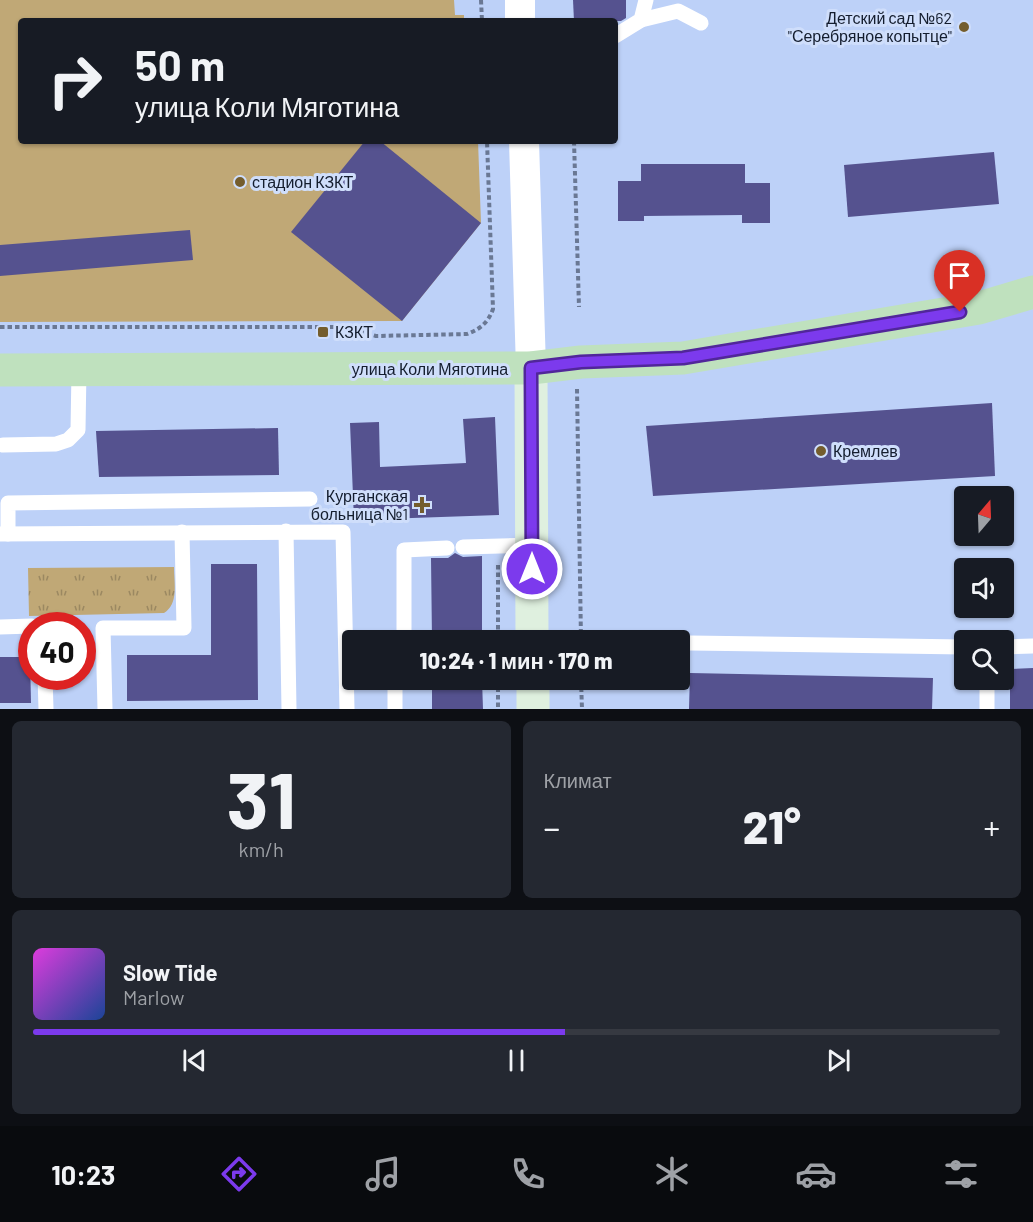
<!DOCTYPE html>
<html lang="ru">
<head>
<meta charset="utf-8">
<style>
	body { margin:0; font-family:Barlow,sans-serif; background:#242831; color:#f1f3f6; height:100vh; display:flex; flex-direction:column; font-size:22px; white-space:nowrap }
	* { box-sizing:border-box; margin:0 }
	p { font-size:20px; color:#9ea1a6 }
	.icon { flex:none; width:33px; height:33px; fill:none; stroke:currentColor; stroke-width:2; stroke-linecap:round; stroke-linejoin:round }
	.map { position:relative; height:709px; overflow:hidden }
	.sheet { display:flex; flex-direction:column; gap:12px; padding:12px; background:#0d0f14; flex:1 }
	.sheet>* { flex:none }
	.guide { position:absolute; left:18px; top:18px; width:600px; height:126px; border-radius:6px; box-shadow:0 2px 4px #0004; background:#171b24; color:#f1f3f6; overflow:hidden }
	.needle { width:39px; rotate:19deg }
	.controls { position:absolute; left:954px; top:486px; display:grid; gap:12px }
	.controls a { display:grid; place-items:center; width:60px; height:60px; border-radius:6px; background:#171b24; box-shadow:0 2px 4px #0004; font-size:30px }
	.speed { position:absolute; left:18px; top:612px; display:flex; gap:12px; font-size:30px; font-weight:700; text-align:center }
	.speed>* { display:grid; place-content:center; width:78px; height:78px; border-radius:50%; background:#171b24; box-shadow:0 2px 4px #0004; line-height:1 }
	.speed .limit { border:9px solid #d22; background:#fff; color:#111 }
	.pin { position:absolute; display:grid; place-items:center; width:51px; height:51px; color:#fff; margin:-62px -26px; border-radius:50% 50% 50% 0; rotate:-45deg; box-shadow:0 0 6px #0007 }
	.pin .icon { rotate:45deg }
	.me { position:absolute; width:66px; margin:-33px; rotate:0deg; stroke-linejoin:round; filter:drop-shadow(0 0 4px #0008) }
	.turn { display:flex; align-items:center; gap:21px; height:126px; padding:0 18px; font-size:27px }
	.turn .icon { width:78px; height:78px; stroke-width:2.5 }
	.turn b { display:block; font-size:42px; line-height:51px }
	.big { font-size:45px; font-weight:800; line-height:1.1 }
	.sheet .card { flex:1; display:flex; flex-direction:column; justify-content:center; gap:9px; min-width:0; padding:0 21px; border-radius:9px; background:#242831 }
	.sheet .dial { align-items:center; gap:0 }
	.dial b { font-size:78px; line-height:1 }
	.song { display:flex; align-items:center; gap:18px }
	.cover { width:72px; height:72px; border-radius:9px; background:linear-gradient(135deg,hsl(300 70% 55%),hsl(220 70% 35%)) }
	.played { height:6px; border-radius:3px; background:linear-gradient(90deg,#7c3aed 55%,#363941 55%) }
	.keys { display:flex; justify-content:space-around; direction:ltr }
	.heat { display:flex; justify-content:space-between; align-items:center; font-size:33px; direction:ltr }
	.sheet .tiles { flex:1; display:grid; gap:12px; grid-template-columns:1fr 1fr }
	.card:last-child { grid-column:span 2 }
	.trip { position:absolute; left:342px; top:630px; width:348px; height:60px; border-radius:6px; background:#171b24; box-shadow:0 2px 4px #0004; font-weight:800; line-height:60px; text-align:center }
	.menu { display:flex; height:96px; justify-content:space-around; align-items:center; background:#090b0e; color:#9ea1a6 }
	.menu .icon { width:42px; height:42px }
	.menu .current { color:#7c3aed }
	.menu b { font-size:27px; color:#f1f3f6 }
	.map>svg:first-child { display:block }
	.park { fill:url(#park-tufts) }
	.garden { fill:#c0a876 }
	.building { fill:#55528f }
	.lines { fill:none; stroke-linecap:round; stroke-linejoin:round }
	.path { stroke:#6a7894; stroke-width:4; stroke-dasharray:4.5 3; stroke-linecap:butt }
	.lane { stroke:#fff; stroke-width:15 }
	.street { stroke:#fff; stroke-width:30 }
	.secondary { stroke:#dff0df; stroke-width:33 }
	.primary { stroke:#bfe1be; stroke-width:33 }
	.route-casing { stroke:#51269a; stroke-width:15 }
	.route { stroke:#7c3aed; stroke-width:10 }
	.poi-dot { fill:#745d2d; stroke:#cfdefb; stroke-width:2 }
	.labels { text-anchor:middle; stroke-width:6; stroke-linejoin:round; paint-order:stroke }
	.poi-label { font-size:16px; fill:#141d2e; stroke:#cfdefb; text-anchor:start }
	.street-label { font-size:16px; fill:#141d2e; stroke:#cfdefb }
</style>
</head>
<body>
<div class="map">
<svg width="1033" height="709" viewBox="0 0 1033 709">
	<defs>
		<pattern id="park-tufts" width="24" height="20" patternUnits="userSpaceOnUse" patternTransform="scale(1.5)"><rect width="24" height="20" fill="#c0a876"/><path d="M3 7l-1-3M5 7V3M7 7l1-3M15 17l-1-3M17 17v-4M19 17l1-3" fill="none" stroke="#9b8861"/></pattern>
	</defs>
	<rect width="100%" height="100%" fill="#bdd1f8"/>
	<path class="park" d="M174,567C174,583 179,604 164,613L29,616L28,568Z"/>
	<path class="garden" d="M0,0H454L455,15H464V21H21V141H478L481,223L402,321L0,322Z"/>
	<g class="building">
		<path d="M573,0H626V18L621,21H574Z"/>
		<path d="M365,141H380L481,223L402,321L291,232Z"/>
		<path d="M994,152L999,204L848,217L844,165Z"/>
		<path d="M641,164H745V183H770V223H742V215L644,216V221H618V181H641Z"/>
		<path d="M190,230L193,260L0,276V245Z"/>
		<path d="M992,403L995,476L653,496L646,426Z"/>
		<path d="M495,417L499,515L354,520L350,423L379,422L380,467L466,463L463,419Z"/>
		<path d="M278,428L279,475L99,477L96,431Z"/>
		<path d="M455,553L463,557L482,556V640H432L431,558H448Z"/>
		<path d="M211,564H257L258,700L127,701V655H211Z"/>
		<path d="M0,657H30L31,703H0Z"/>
		<path d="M1033,668V709H1010V669Z"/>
		<path d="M690,673L933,678L932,709H689Z"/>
		<path d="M432,680H482L483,709H432Z"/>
	</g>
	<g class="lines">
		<g class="path">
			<path d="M481,0L482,21"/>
			<path d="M574,141L579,307"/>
			<path d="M0,327H345L376,336L467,334C480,329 488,323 493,309L487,141"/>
			<path d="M577,389L581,640"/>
			<path d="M498,565V640"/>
			<path d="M498,680V709"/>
			<path d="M581,680L582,709"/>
		</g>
		<g class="lane">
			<path d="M641,20L678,11L701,23"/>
			<path d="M615,36L641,20L646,0"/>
			<path d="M3,445L56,444L68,440L78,430L79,370"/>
			<path d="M286,531L289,709"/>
			<path d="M0,534L343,532L347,709"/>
			<path d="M8,534V503L310,499"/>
			<path d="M463,547L532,545"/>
			<path d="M0,627L32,626"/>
			<path d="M404,638V550L447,548"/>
			<path d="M690,643L964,647"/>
			<path d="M1004,647L1033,646"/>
			<path d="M45,676L46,709"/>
			<path d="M395,680V709"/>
			<path d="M987,680V709"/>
			<path d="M105,709L103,628H184L182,532"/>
		</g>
		<g class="street">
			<path d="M520,0V21"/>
			<path d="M524,141L531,368"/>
		</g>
		<g class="secondary">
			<path d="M531,368L532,640"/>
			<path d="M533,680V709"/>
		</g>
		<path class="primary" d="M0,370L531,368L581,362L683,358L979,308L1033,292"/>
	</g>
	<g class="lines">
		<g class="route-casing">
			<path id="route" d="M532,569L531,368L581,362L683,358L960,312"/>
		</g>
		<use href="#route" class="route"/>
	</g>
	<g class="poi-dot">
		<circle cx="964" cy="27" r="6"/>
		<circle cx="240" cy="182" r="6"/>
		<rect x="317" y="326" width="12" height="12" rx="3"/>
		<circle cx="821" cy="451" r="6"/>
		<path d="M419 496h6v6h6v6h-6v6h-6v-6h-6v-6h6z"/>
	</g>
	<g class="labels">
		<g class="poi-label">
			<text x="952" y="24" text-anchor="end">Детский сад №62<tspan x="952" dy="18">"Серебряное копытце"</tspan></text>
			<text x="252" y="188">стадион КЗКТ</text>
			<text x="335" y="338">КЗКТ</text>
			<text x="833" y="457">Кремлев</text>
			<text x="408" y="502" text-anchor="end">Курганская<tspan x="408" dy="18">больница №1</tspan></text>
		</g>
		<g class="street-label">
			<text x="430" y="375">улица Коли Мяготина</text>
		</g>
	</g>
</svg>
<div class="controls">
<a><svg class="needle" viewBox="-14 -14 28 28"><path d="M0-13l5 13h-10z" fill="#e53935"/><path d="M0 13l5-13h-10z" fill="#9ea1a6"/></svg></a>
<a><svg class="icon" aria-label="sound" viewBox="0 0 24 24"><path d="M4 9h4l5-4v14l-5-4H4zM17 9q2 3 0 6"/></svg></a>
<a><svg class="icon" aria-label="search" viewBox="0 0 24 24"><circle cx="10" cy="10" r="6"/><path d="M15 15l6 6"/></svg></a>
</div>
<div class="speed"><div class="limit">40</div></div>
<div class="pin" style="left:960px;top:312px;background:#d93025"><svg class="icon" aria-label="arrive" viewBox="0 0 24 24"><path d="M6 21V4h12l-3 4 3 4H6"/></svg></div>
<svg class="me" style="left:532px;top:569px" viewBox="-20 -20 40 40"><circle r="17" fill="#7c3aed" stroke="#fff" stroke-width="3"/><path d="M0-11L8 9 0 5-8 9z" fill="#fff"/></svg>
<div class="trip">10:24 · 1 мин · 170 m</div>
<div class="guide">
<div class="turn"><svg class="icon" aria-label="right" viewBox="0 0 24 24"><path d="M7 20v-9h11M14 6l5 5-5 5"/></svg><div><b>50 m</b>улица Коли Мяготина</div></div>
</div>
</div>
<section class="sheet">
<div class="tiles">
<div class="card dial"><b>31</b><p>km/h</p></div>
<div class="card"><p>Климат</p>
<div class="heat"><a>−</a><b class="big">21°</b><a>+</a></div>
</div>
<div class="card">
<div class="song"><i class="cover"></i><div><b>Slow Tide</b><p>Marlow</p></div></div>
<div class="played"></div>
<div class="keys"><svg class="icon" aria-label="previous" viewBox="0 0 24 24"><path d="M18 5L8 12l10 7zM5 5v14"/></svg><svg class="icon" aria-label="pause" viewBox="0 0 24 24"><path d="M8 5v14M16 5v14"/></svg><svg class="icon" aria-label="next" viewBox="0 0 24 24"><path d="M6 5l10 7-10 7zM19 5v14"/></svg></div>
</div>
</div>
</section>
<nav class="menu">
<b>10:23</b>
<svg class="icon current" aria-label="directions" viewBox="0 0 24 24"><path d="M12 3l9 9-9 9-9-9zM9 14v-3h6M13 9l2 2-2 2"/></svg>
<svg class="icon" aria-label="music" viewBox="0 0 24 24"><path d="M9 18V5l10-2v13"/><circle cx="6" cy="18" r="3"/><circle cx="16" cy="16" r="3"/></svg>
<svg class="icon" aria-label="phone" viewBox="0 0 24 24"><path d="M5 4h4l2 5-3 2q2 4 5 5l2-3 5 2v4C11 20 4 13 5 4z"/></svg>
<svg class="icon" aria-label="climate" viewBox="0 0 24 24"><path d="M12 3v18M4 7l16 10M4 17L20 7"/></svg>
<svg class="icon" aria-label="car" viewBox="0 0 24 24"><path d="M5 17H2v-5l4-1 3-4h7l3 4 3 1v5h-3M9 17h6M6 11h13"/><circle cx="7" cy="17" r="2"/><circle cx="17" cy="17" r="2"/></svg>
<svg class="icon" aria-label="filters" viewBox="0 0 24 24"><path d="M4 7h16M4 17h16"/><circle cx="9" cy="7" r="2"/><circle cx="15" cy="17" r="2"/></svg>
</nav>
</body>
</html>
